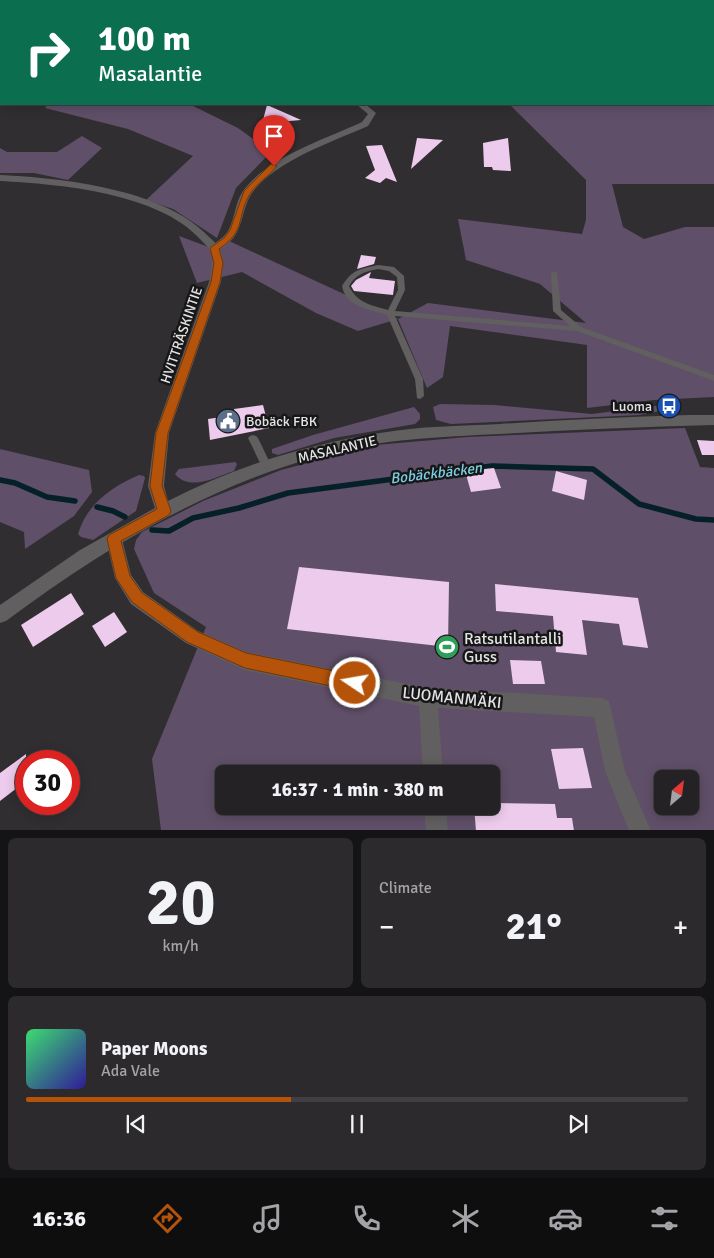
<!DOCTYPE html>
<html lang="en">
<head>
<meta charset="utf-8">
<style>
	body { margin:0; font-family:Signika,sans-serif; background:#2d2a2e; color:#f1f3f6; height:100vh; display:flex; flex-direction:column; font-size:19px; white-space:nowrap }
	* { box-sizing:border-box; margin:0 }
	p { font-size:16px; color:#a3a4a7 }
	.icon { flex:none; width:28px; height:28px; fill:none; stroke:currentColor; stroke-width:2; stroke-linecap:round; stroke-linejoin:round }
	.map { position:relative; height:830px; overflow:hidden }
	.details { display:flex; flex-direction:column; gap:8px; padding:8px; background:#141315; flex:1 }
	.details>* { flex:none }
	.guide { position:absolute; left:0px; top:0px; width:715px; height:105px; box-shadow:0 2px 12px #0003,0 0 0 1px #423f43; background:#0b6e4f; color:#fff; overflow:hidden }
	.needle { width:32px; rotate:28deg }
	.controls { position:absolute; left:654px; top:770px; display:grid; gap:10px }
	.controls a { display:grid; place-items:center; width:45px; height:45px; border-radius:8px; background:#252226; box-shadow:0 2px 12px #0003,0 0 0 1px #423f43; font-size:25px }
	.speed { position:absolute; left:15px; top:750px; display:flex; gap:10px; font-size:25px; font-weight:700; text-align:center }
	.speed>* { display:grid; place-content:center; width:65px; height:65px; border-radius:50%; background:#252226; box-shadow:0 2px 12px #0003,0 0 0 1px #423f43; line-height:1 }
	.speed .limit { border:8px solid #d22; background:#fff; color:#111 }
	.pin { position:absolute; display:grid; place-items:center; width:42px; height:42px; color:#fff; margin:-51px -21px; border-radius:50% 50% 50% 0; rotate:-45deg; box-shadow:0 0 5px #0007 }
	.pin .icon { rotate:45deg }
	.me { position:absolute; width:55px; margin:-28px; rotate:282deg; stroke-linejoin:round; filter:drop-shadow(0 0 4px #0008) }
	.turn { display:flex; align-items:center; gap:18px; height:105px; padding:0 15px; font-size:22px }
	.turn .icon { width:65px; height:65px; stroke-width:2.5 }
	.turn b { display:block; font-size:35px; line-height:42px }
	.big { font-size:38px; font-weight:700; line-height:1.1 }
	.details .card { flex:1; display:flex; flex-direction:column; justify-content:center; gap:8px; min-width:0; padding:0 18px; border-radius:8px; background:#2d2a2e }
	.details .dial { align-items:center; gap:0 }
	.dial b { font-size:65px; line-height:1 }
	.song { display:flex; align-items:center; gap:15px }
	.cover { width:60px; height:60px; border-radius:8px; background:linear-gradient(135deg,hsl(140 70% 55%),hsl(250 70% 35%)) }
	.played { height:5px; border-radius:2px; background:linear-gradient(90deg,#b45309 40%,#423f43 40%) }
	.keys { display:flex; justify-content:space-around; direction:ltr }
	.heat { display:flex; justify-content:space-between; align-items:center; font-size:28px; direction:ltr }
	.details .tiles { flex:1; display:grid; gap:8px; grid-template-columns:1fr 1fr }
	.card:last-child { grid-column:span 2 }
	.trip { position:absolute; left:215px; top:765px; width:285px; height:50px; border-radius:8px; background:#252226; box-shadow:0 2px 12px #0003,0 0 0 1px #423f43; font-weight:700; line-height:50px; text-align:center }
	.tabs { display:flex; height:80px; justify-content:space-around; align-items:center; background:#0f0e0f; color:#a3a4a7 }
	.tabs .icon { width:35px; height:35px }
	.tabs .current { color:#b45309 }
	.tabs b { font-size:22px; color:#f1f3f6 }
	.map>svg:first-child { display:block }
	.green { fill:#5f4f68; fill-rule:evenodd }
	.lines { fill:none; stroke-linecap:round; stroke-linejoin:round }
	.stream { stroke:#052027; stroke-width:5.5 }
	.building { fill:#edcbec }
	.service { fill:#615f5f; fill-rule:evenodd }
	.minor { fill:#615f5f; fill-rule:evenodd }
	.tertiary { fill:#615f5f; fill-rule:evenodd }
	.route { fill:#b45309; stroke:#753606 }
	.labels { text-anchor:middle; stroke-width:5; stroke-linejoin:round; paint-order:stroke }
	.street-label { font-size:14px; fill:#e4e3e5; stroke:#181718 }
	.poi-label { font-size:14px; fill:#e4e3e5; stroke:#181718; text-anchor:end }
	.water-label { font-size:15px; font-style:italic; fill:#7acfe4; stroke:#181718 }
	.near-poi-label { font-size:16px; fill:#e4e3e5; stroke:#181718; text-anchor:start }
	.near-street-label { font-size:16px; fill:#e4e3e5; stroke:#181718 }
</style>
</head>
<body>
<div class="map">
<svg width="714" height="831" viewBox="0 0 714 831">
	<rect width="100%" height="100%" fill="#312e32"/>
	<g class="green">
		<path d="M56,0H264L262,1H50Z"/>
		<path d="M350,0H714V18V1Z"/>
		<path d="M714,49V184H612L623,227L644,239L685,227H714V397L654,400L587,408V345L450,326L443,377L427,388L398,319L358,331L316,313L242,272L197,283L179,236L214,249L227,240L398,319L428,303L586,323L540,284L466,260L458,219L582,234L586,220V180L509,104H714Z"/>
		<path d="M48,104H189L238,128L271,152L236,188L217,238L173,209L146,200L193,156L128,129L45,108Z"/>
		<path d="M82,136L102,148L68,180L34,173H0V148L7,152H57Z"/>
		<path d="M440,404L495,405L592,414L653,406H661L665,410L639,415L451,424L436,420L433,407Z"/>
		<path d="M414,407L420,414V419L415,424L334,438L278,455L272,453V449L313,435Z"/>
		<path d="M685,428L700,467L714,468V830H161L152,759L206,627L154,593L134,549L136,540L142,532L203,501L281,470L376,445L467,437ZM224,774H491V806H224ZM662,779H690V806H662Z"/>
		<path d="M0,449L89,470L92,492L74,516L25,549L24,532L0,522Z"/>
		<path d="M235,462L237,464L234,471C216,477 190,492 175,474L179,469Z"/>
		<path d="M139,475L144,476L145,478L136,511L93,540L81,537L78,534C87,504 111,487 139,475Z"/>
	</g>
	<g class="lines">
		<g class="stream">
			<path d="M0,480L15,483L47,497L75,501"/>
			<path d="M97,507L113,511L125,517"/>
			<path d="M152,530L169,531L193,518L239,508L288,493L492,466L593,469L639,504L696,519L714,520"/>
		</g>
	</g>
	<g class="building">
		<path d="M267,105L283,112L301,120L266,123L267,120H263Z"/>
		<path d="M417,138L443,140L411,169Z"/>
		<path d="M508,138L511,171L493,170L492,167H484L483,143Z"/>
		<path d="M382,145L397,182L386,178L380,183L365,178L375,170L366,146Z"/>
		<path d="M361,255L376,257L374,264L357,269Z"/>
		<path d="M371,272L369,278L395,281L393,295L354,291L351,286L356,280Z"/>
		<path d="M263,405L269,428L210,440L208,419L235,415L234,409Z"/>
		<path d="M697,440L714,441V455H702Z"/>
		<path d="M494,468L501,488L471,492L465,471Z"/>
		<path d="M556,471L587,480L584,500L552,491Z"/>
		<path d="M299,567L449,582L448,647L287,629Z"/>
		<path d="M495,584L638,598L648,648L623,645L619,624L582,620L587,655L556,652L553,616L496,611Z"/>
		<path d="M71,593L84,614L33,647L21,625Z"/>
		<path d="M114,612L127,632L105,647L92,626Z"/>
		<path d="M510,660L541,661L545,684H513Z"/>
		<path d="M583,748L592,788L559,789L551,749Z"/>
		<path d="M26,754V781L0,801V773Z"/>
		<path d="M491,803L555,804L557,818H572L574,831H476L474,806H491Z"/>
	</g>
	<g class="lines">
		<g class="service">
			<path d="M378,265L394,267L404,276L405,290L395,311L570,326L553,311L551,273L553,272H557L561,310L581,327L714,375V381L577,331L395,316L423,379L424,396L420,399L417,398L415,379L387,315C375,311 355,308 347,297C344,294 343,290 342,286C352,270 359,269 378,265ZM378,269L389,271L397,277L398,290L388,310C371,305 357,303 349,286C356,274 364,272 378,269Z"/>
			<path d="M253,435L256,436L258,438L272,467L270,470H264L262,467L248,438L250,436Z"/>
		</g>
		<g class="minor">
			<path d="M0,0H6L1,2Z"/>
			<path d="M302,0H308L309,1H303Z"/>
			<path d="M589,0H596L597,1H590Z"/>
			<path d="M356,104H365L376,113L368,126C332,142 275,161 252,193C240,211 245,232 224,247C219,250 217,253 210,251L209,249C215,242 223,239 228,231C235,219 235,202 243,191C269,156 324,140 362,122L368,114Z"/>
			<path d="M114,532L120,534L122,539L131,575L143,592L198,631L246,652L428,688L602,698L609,701L625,771L651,831H629L605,771L594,717L438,708L443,774H423L419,706L245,670L186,643L131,604L115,578L106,539L108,534Z"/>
			<path d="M424,806H446L448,831H426Z"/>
		</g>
		<path class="tertiary" d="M0,175C62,178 165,189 209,237C214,241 219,246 221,252C225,261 222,272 221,282L169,433L164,486L168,501C234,467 308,444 380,433C420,426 460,426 500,424C563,420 626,417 689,415H714V425C642,427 570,430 499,434C440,437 383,439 326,454C207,486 104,548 6,621L0,623V605L80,550L155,508L148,486L155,433L209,282C211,273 214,261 211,252C209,247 204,244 201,240C159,193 60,184 0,181Z"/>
	</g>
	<path class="route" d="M271,164L277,166C270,175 257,183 250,194C236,217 247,230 219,249L223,263L220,282L168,433L162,486L171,511L169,515L121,541L130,576L142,593L198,632L246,653L355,675L360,678L362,683L360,689L355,691L245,668L187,642L132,602L116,578L107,539L109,535L157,509L150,486L156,433L211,282L214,263L210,248L224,238L230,230L244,191Z"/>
	<defs>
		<g id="bus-disc" transform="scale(1.25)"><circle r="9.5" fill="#1a4fb4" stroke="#181718"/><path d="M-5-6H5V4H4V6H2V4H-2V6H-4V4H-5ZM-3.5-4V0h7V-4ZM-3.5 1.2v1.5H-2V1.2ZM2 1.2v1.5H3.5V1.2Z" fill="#fff"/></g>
		<g id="civic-disc" transform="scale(1.25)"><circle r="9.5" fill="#5c6f8a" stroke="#181718"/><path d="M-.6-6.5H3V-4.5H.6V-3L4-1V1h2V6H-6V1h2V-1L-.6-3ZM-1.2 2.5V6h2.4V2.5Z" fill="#fff"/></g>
		<g id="stadium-disc" transform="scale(1.25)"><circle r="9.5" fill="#2e9e5b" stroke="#181718"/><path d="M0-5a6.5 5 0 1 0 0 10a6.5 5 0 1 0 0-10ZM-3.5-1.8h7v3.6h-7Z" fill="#fff"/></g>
	</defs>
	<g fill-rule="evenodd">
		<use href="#bus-disc" x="669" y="406"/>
		<use href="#civic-disc" x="228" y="421"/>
		<use href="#stadium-disc" x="447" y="647"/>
	</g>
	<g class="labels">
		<g class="street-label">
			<text transform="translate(181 335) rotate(-71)" y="5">HVITTRÄSKINTIE</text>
			<text transform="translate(337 449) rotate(-13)" y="5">MASALANTIE</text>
		</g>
		<g class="poi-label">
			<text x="652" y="411">Luoma</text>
			<text x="246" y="426" text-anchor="start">Bobäck FBK</text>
		</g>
		<g class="water-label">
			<text transform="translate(436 473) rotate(-7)" y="5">Bobäckbäcken</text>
		</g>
		<g class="near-poi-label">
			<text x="464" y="644">Ratsutilantalli<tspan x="464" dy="18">Guss</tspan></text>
		</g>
		<g class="near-street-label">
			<text transform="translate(452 697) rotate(6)" y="6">LUOMANMÄKI</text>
		</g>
	</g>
</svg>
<div class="controls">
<a><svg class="needle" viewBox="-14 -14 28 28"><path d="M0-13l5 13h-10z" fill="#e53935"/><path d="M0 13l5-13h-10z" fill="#a3a4a7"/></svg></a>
</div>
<div class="speed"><div class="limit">30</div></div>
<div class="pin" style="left:274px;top:166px;background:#d93025"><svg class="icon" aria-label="arrive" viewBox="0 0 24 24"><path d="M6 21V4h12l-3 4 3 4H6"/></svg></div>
<svg class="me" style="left:355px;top:683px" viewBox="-20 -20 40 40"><circle r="17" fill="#b45309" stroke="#fff" stroke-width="3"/><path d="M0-11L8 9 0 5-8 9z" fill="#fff"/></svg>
<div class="trip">16:37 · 1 min · 380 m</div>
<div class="guide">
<div class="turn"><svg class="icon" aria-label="right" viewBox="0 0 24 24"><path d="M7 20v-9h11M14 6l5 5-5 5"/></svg><div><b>100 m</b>Masalantie</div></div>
</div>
</div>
<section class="details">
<div class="tiles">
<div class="card dial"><b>20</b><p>km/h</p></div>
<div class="card"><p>Climate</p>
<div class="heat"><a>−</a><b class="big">21°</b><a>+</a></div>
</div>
<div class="card">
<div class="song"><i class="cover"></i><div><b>Paper Moons</b><p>Ada Vale</p></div></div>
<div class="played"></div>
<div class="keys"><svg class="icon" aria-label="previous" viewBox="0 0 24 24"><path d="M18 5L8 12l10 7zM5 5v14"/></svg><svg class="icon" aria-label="pause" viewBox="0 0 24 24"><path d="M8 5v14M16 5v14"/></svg><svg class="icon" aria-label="next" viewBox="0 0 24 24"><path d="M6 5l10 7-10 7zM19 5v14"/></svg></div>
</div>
</div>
</section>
<nav class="tabs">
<b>16:36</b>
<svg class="icon current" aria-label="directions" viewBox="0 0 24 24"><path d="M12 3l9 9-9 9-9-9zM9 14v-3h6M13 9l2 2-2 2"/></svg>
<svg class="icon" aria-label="music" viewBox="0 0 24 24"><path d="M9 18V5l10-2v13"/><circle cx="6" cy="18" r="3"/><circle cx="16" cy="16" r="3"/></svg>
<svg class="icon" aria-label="phone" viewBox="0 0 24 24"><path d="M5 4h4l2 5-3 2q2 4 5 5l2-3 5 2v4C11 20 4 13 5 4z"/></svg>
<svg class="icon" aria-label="climate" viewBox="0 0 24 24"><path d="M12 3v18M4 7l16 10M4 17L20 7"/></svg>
<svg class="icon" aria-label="car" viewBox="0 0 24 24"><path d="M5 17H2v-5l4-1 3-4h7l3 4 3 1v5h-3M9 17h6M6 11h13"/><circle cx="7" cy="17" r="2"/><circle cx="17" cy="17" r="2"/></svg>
<svg class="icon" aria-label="filters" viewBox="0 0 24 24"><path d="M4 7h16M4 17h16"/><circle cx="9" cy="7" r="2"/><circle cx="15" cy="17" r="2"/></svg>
</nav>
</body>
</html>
